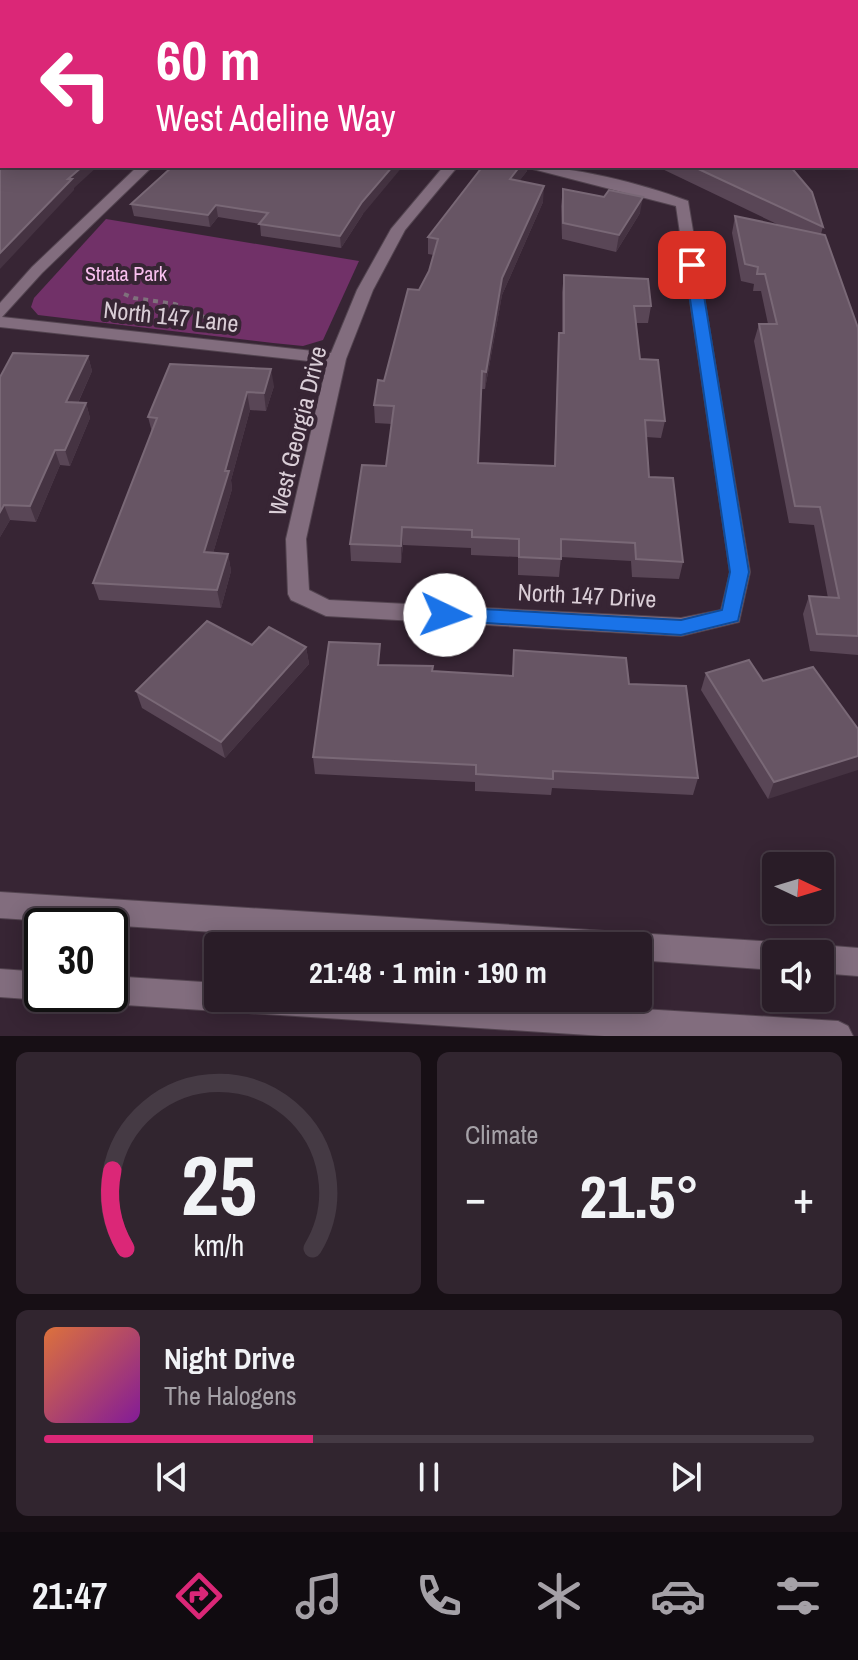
<!DOCTYPE html>
<html lang="en">
<head>
<meta charset="utf-8">
<style>
	body { margin:0; font-family:"Archivo Narrow",sans-serif; background:#31252f; color:#f1f3f6; height:100vh; display:flex; flex-direction:column; font-size:30px; white-space:nowrap }
	* { box-sizing:border-box; margin:0 }
	p { font-size:26px; color:#a5a1a7 }
	.icon { flex:none; width:44px; height:44px; fill:none; stroke:currentColor; stroke-width:2; stroke-linecap:round; stroke-linejoin:round }
	.map { position:relative; height:1036px; overflow:hidden }
	.details { display:flex; flex-direction:column; gap:16px; padding:16px; background:#170f15; flex:1 }
	.details>* { flex:none }
	.banner { position:absolute; left:0px; top:0px; width:858px; height:168px; box-shadow:0 4px 20px #0003,0 0 0 2px #453a44; background:#db2777; color:#fff; overflow:hidden }
	.needle { width:52px; rotate:94deg }
	.buttons { position:absolute; left:762px; top:852px; display:grid; gap:16px }
	.buttons a { display:grid; place-items:center; width:72px; height:72px; border-radius:8px; background:#291c27; box-shadow:0 4px 20px #0003,0 0 0 2px #453a44; font-size:40px }
	.speed { position:absolute; left:24px; top:908px; display:flex; gap:16px; font-size:40px; font-weight:700; text-align:center }
	.speed>* { display:grid; place-content:center; width:104px; height:104px; border-radius:50%; background:#291c27; box-shadow:0 4px 20px #0003,0 0 0 2px #453a44; line-height:1 }
	.speed .limit { border:4px solid #111; border-radius:12px; background:#fff; color:#111 }
	.pin { position:absolute; display:grid; place-items:center; width:68px; height:68px; color:#fff; margin:-34px; border-radius:16px; box-shadow:0 4px 12px #0006 }
	.me { position:absolute; width:88px; margin:-44px; rotate:93deg; stroke-linejoin:round; filter:drop-shadow(0 0 6px #0008) }
	.turn { display:flex; align-items:center; gap:28px; height:168px; padding:0 24px; font-size:36px }
	.turn .icon { width:104px; height:104px; stroke-width:2.5 }
	.turn b { display:block; font-size:56px; line-height:68px }
	.big { font-size:60px; font-weight:700; line-height:1.1 }
	.details .tile { flex:1; display:flex; flex-direction:column; justify-content:center; gap:12px; min-width:0; padding:0 28px; border-radius:12px; background:#31252f }
	.details .dial { align-items:center; gap:0 }
	.dial svg { height:208px; overflow:visible; fill:none; stroke:#453a44; stroke-width:7; stroke-linecap:round; text-anchor:middle }
	.dial text { fill:#f1f3f6; stroke:none }
	.song { display:flex; align-items:center; gap:24px }
	.cover { width:96px; height:96px; border-radius:12px; background:linear-gradient(135deg,hsl(20 70% 55%),hsl(290 70% 35%)) }
	.played { height:8px; border-radius:4px; background:linear-gradient(90deg,#db2777 35%,#453a44 35%) }
	.keys { display:flex; justify-content:space-around; direction:ltr }
	.heat { display:flex; justify-content:space-between; align-items:center; font-size:44px; direction:ltr }
	.details .tiles { flex:1; display:grid; gap:16px; grid-template-columns:1fr 1fr }
	.tile:last-child { grid-column:span 2 }
	.trip { position:absolute; left:204px; top:932px; width:448px; height:80px; border-radius:8px; background:#291c27; box-shadow:0 4px 20px #0003,0 0 0 2px #453a44; font-weight:700; line-height:80px; text-align:center }
	.dock { display:flex; height:128px; justify-content:space-around; align-items:center; background:#100b10; color:#a5a1a7 }
	.dock .icon { width:56px; height:56px }
	.dock .active { color:#db2777 }
	.dock b { font-size:36px; color:#f1f3f6 }
	.map>svg:first-child { display:block }
	.green { fill:#713168 }
	.lines { fill:none; stroke-linecap:round; stroke-linejoin:round }
	.minor-casing { stroke:#534450; stroke-width:2 }
	.tertiary-casing { stroke:#534450; stroke-width:2 }
	.secondary-casing { stroke:#534450; stroke-width:2 }
	.path-far1 { stroke:#7f707c; stroke-width:3; stroke-dasharray:4 4; stroke-linecap:butt }
	.path { stroke:#7f707c; stroke-width:4; stroke-dasharray:5 5; stroke-linecap:butt }
	.minor { fill:#826d7e; fill-rule:evenodd }
	.tertiary { fill:#826d7e; fill-rule:evenodd }
	.secondary { fill:#826d7e; fill-rule:evenodd }
	.wall { fill:#594656 }
	.shaded-wall { fill:#453342 }
	.building { fill:#675564; stroke:#796876; stroke-width:2 }
	.route { fill:#1a73e8; stroke:#114b97; stroke-width:2 }
	.labels { text-anchor:middle; stroke-width:8; stroke-linejoin:round; paint-order:stroke }
	.far-park-label { font-size:20px; fill:#fac1f0; stroke:#372534 }
	.street-label { font-size:24px; fill:#daced7; stroke:#372534 }
</style>
</head>
<body>
<div class="map">
<svg width="858" height="1036" viewBox="0 0 858 1036">
	<rect width="100%" height="100%" fill="#372534"/>
	<g class="green">
		<path d="M0,0H336L339,2H2V28Z"/>
		<path d="M106,219L359,261L323,340L303,346L273,343L38,315L31,307L34,298Z"/>
	</g>
	<g class="lines">
		<g class="minor-casing">
			<g id="minor">
				<rect x="0" y="32" width="2" height="6"/>
				<path d="M138,166H153L42,273L2,317L331,353L357,290L391,229L444,166H458L405,230L373,290L346,359L306,539L309,590L329,600L681,618L721,610L730,572L676,206L521,166C573,166 640,183 688,201L750,572L739,622L681,636L326,616L291,600L288,594L286,539L327,363L0,327V303L32,267Z"/>
			</g>
		</g>
		<g class="tertiary-casing">
			<rect id="tertiary" x="856" y="3" width="2" height="6"/>
		</g>
		<g class="secondary-casing">
			<g id="secondary">
				<rect x="809" y="0" width="10" height="2"/>
				<path d="M856,96L858,97V109L856,108Z"/>
				<path d="M0,892L776,942L786,946L789,954H776V970L638,960V946H428L0,918Z"/>
				<path d="M820,945L858,948V976L820,973V954H808L810,949Z"/>
				<path d="M0,969L42,972V994L52,996L42,1000L0,997Z"/>
				<path d="M110,976L218,983V998H462L838,1021L848,1026L853,1036H604L110,1004L100,1000L97,994H110Z"/>
			</g>
		</g>
		<g class="path-far1">
			<path d="M18,2L25,0"/>
			<path d="M59,2L63,0"/>
		</g>
		<path class="path" d="M124,294L134,298L175,304L222,325"/>
		<use href="#minor" class="minor"/>
		<use href="#tertiary" class="tertiary"/>
		<use href="#secondary" class="secondary"/>
	</g>
	<g class="wall">
		<path d="M634,0H739L743,2H640Z"/>
		<path d="M173,166L363,214L341,248L261,236L260,224L218,217L210,227L134,216L131,204Z"/>
		<path d="M483,166H527V171L519,181L543,202L502,295L485,389H481L478,463L554,466L558,350L559,333H562V292L564,275L651,306L648,323H636L640,359L665,421L661,438L646,437L649,477L683,562L679,579L632,577L631,561L561,557L559,577L518,575V557L471,555V548L403,545L401,563L351,561L350,544L386,466L392,424L375,423L374,405L419,290L429,271L434,255L428,254V237Z"/>
		<path d="M656,166H790L823,227L821,234L858,328V655L810,651L803,614L809,596L828,598L814,525L789,523L754,341L759,324H768L761,291H753L754,284L741,281L732,233L735,216L781,226Z"/>
		<path d="M563,189L640,213L616,252L562,239L561,206Z"/>
		<path d="M88,356L92,371L78,403H86L90,418L70,466L60,465L36,522L10,520L0,537V377Z"/>
		<path d="M274,386L266,411L250,410L231,480L232,489L213,553L228,554L231,571L221,608L99,600L93,583L152,432L148,417Z"/>
		<path d="M252,645L306,647L309,664L225,758L142,708L136,691Z"/>
		<path d="M514,650L629,684L698,778L693,795L552,788L551,795L475,791V782L315,774L313,757L432,671L512,676Z"/>
		<path d="M706,673L763,681L858,729L768,799L701,690Z"/>
	</g>
	<g class="shaded-wall">
		<path d="M83,166H98L74,188V190L0,269V253L68,179Z"/>
		<path d="M393,166H403L363,214L341,248L340,236L362,202Z"/>
		<path d="M520,166H527V171L509,195L510,179Z"/>
		<path d="M544,186L543,202L502,295L485,389L486,372L502,278Z"/>
		<path d="M643,197L640,213L616,252L619,235Z"/>
		<path d="M216,205L218,217L210,227L208,215Z"/>
		<path d="M88,356L92,371L71,418L66,402Z"/>
		<path d="M271,369L274,386L266,411L264,393Z"/>
		<path d="M247,392L250,410L231,480L232,489L208,570L204,552Z"/>
		<path d="M86,403L90,418L70,466L65,450Z"/>
		<path d="M55,450L60,465L36,522L30,506Z"/>
		<path d="M4,505L10,520L0,537V512Z"/>
		<path d="M402,527L403,545L401,563V546Z"/>
		<path d="M228,554L231,571L221,608L217,590Z"/>
		<path d="M306,647L309,664L225,758L221,742Z"/>
		<path d="M858,756V770L768,799L774,782Z"/>
	</g>
	<g class="building">
		<path d="M384,0H562L560,2H382Z"/>
		<path d="M672,0H739L743,2H676Z"/>
		<path d="M0,48H2V166H83L68,179H72L0,253Z"/>
		<path d="M173,166H393L362,202L340,236L259,224L268,213L216,205L208,215L131,204Z"/>
		<path d="M483,166H520L510,179L544,186L502,278L486,372L482,371L478,463L555,466L559,333H564V275L648,279L651,306H634L640,359L658,360L665,421L645,420L649,477L673,478L683,562L636,559L635,543L561,539V559L519,557V539L472,537V530L402,527L401,546L350,544L362,465L386,466L394,406L374,405L378,380L384,381L408,289L419,290L429,271L438,239L428,237Z"/>
		<path d="M692,166H790L812,192L823,227Z"/>
		<path d="M563,189L604,197L609,190L643,197L619,235L563,223Z"/>
		<path d="M735,216L825,235L858,328V636L817,634L809,596L839,598L820,507L795,506L759,324H777L765,274H757L758,267L745,264Z"/>
		<path d="M13,353L88,356L66,402L86,403L65,450H55L30,506L4,505L0,512V377Z"/>
		<path d="M170,364L271,369L264,393L247,392L225,471H229L204,552L228,554L217,590L93,583L157,418L148,417Z"/>
		<path d="M207,621L252,645L269,627L306,647L221,742L136,691Z"/>
		<path d="M329,642L380,644L378,665L433,666L432,671L513,676L514,650L626,658L629,684L686,686L698,778L553,771V779L476,774V765L313,757Z"/>
		<path d="M749,660L763,681L813,667L858,729V756L774,782L706,673Z"/>
	</g>
	<path class="route" d="M692,261L699,265L749,572L738,621L681,635L438,620L435,615L438,609L445,607L681,620L722,610L730,572L685,265Z"/>
	<g class="labels">
		<g class="far-park-label">
			<text x="126" y="281">Strata Park</text>
		</g>
		<g class="street-label">
			<text transform="translate(171 317) rotate(6)" y="8">North 147 Lane</text>
			<text transform="translate(298 431) rotate(-76)" y="8">West Georgia Drive</text>
			<text transform="translate(587 596) rotate(3)" y="8">North 147 Drive</text>
		</g>
	</g>
</svg>
<div class="buttons">
<a><svg class="needle" viewBox="-14 -14 28 28"><path d="M0-13l5 13h-10z" fill="#e53935"/><path d="M0 13l5-13h-10z" fill="#a5a1a7"/></svg></a>
<a><svg class="icon" aria-label="sound" viewBox="0 0 24 24"><path d="M4 9h4l5-4v14l-5-4H4zM17 9q2 3 0 6"/></svg></a>
</div>
<div class="speed"><div class="limit">30</div></div>
<div class="pin" style="left:692px;top:265px;background:#d93025"><svg class="icon" aria-label="arrive" viewBox="0 0 24 24"><path d="M6 21V4h12l-3 4 3 4H6"/></svg></div>
<svg class="me" style="left:445px;top:615px" viewBox="-20 -20 40 40"><circle r="19" fill="#fff"/><path d="M0-13L10 11 0 6-10 11z" fill="#1a73e8"/></svg>
<div class="trip">21:48 · 1 min · 190 m</div>
<div class="banner">
<div class="turn"><svg class="icon" aria-label="left" viewBox="0 0 24 24"><path d="M17 20v-9H6M10 6l-5 5 5 5"/></svg><div><b>60 m</b>West Adeline Way</div></div>
</div>
</div>
<section class="details">
<div class="tiles">
<div class="tile dial"><svg viewBox="0 0 100 80">
<path d="M14 69A42 42 0 1 1 86 69"/>
<path d="M14 69A42 42 0 0 1 9 39" stroke="#db2777"/>
<text x="50" y="56" font-size="32" font-weight="700">25</text>
<text x="50" y="72" font-size="11">km/h</text>
</svg></div>
<div class="tile"><p>Climate</p>
<div class="heat"><a>−</a><b class="big">21.5°</b><a>+</a></div>
</div>
<div class="tile">
<div class="song"><i class="cover"></i><div><b>Night Drive</b><p>The Halogens</p></div></div>
<div class="played"></div>
<div class="keys"><svg class="icon" aria-label="previous" viewBox="0 0 24 24"><path d="M18 5L8 12l10 7zM5 5v14"/></svg><svg class="icon" aria-label="pause" viewBox="0 0 24 24"><path d="M8 5v14M16 5v14"/></svg><svg class="icon" aria-label="next" viewBox="0 0 24 24"><path d="M6 5l10 7-10 7zM19 5v14"/></svg></div>
</div>
</div>
</section>
<nav class="dock">
<b>21:47</b>
<svg class="icon active" aria-label="directions" viewBox="0 0 24 24"><path d="M12 3l9 9-9 9-9-9zM9 14v-3h6M13 9l2 2-2 2"/></svg>
<svg class="icon" aria-label="music" viewBox="0 0 24 24"><path d="M9 18V5l10-2v13"/><circle cx="6" cy="18" r="3"/><circle cx="16" cy="16" r="3"/></svg>
<svg class="icon" aria-label="phone" viewBox="0 0 24 24"><path d="M5 4h4l2 5-3 2q2 4 5 5l2-3 5 2v4C11 20 4 13 5 4z"/></svg>
<svg class="icon" aria-label="climate" viewBox="0 0 24 24"><path d="M12 3v18M4 7l16 10M4 17L20 7"/></svg>
<svg class="icon" aria-label="car" viewBox="0 0 24 24"><path d="M5 17H2v-5l4-1 3-4h7l3 4 3 1v5h-3M9 17h6M6 11h13"/><circle cx="7" cy="17" r="2"/><circle cx="17" cy="17" r="2"/></svg>
<svg class="icon" aria-label="filters" viewBox="0 0 24 24"><path d="M4 7h16M4 17h16"/><circle cx="9" cy="7" r="2"/><circle cx="15" cy="17" r="2"/></svg>
</nav>
</body>
</html>
